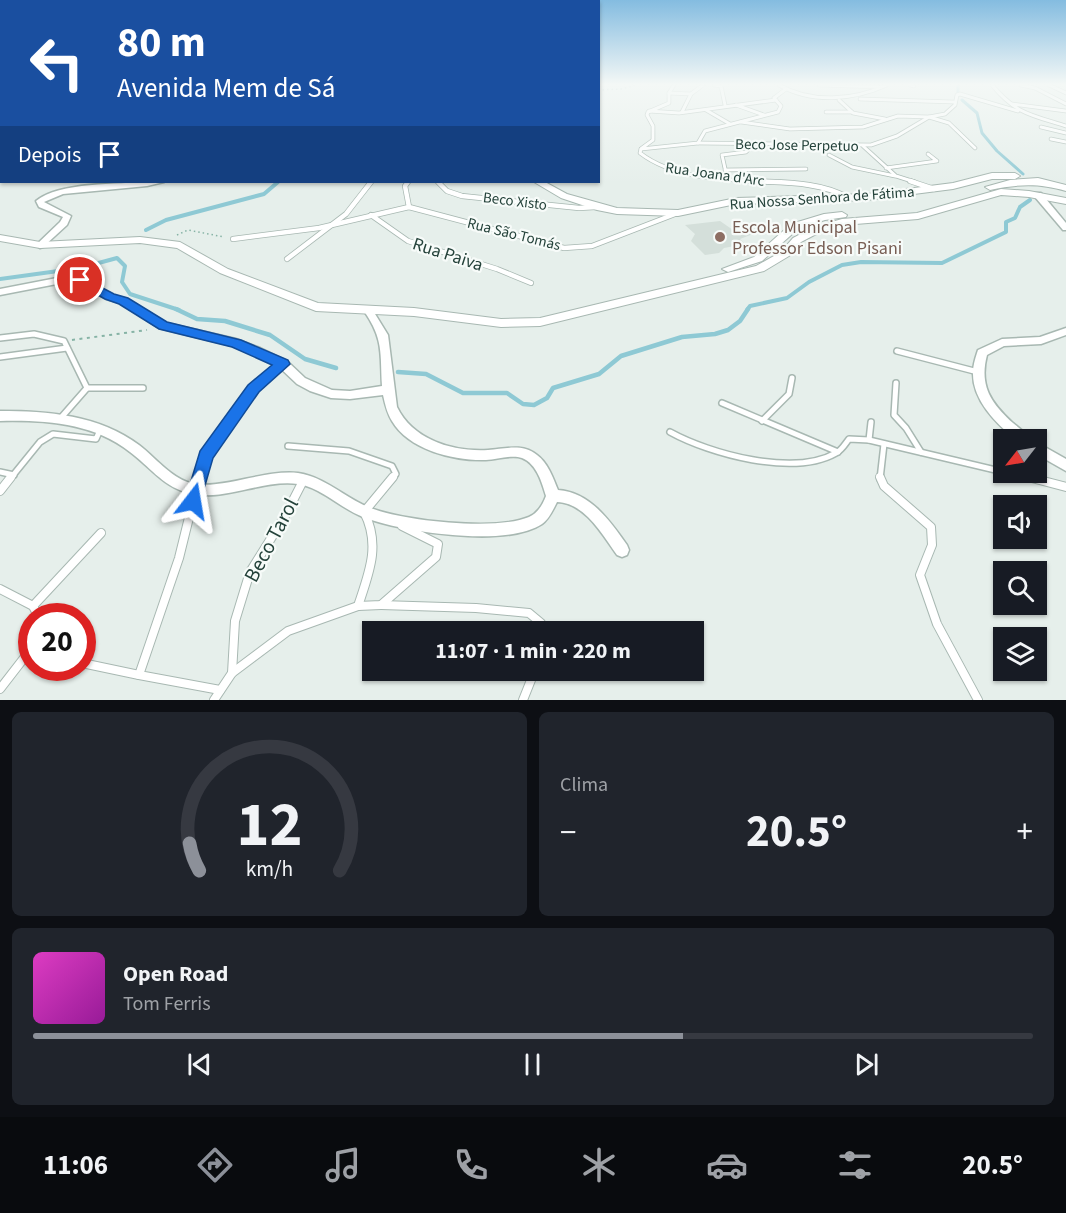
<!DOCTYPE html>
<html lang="pt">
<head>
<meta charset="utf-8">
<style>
	body { margin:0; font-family:"Source Sans 3",sans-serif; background:#20242c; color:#f1f3f6; height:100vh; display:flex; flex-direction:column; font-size:22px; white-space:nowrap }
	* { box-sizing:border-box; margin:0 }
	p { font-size:20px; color:#9ea1a6 }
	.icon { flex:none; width:33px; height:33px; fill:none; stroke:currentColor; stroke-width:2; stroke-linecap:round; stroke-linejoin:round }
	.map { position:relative; height:700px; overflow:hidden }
	.sheet { display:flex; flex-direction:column; gap:12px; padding:12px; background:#0d0f14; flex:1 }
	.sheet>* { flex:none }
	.banner { position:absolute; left:0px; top:0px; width:600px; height:183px; box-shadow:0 2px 4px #0004; background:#1a4fa0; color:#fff; overflow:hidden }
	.needle { width:39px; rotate:239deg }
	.buttons { position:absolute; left:993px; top:429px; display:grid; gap:12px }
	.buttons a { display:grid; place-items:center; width:54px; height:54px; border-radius:0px; background:#171b24; box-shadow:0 2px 4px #0004; font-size:30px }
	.speed { position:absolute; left:18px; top:603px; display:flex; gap:12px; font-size:30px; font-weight:700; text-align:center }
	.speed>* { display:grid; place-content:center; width:78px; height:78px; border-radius:50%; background:#171b24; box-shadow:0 2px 4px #0004; line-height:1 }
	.speed .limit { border:9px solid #d22; background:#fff; color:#111 }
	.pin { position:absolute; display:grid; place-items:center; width:51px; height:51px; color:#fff; margin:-26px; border:3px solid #fff; border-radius:50%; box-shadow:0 2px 6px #0007 }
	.me { position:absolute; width:66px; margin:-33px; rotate:14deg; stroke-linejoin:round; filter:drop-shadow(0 0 4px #0008) }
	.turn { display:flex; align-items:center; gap:21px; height:126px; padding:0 18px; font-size:27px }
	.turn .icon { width:78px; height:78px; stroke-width:2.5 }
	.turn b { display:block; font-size:42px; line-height:51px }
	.then { display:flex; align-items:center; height:57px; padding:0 18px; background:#0003; gap:12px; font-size:22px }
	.big { font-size:45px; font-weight:700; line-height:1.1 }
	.sheet .card { flex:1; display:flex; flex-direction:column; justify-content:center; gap:9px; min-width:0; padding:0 21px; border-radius:9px; background:#20242c }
	.sheet .dial { align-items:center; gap:0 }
	.dial svg { height:156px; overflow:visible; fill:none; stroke:#363941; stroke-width:7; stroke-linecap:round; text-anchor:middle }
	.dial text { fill:#f1f3f6; stroke:none }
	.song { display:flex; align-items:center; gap:18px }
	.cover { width:72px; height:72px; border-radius:9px; background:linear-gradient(135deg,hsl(310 70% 55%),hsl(300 70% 35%)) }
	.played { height:6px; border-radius:3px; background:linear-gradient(90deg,#8c9099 65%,#363941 65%) }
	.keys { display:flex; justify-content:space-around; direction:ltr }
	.heat { display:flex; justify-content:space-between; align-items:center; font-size:33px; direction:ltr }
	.sheet .tiles { flex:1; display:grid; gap:12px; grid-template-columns:1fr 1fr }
	.card:last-child { grid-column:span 2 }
	.trip { position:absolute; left:362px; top:621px; width:342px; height:60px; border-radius:0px; background:#171b24; box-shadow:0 2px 4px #0004; font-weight:700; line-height:60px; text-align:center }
	.menu { display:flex; height:96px; justify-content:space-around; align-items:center; background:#090b0e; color:#9ea1a6 }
	.menu .icon { width:42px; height:42px }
	.menu .on { color:#8c9099 }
	.menu b { font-size:27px; color:#f1f3f6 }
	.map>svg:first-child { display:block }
	.built { fill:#d4dfda }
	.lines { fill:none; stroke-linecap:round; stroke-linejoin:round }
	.stream-far2 { stroke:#8ec9d4; stroke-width:3 }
	.stream-far1 { stroke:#8ec9d4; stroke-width:4 }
	.stream { stroke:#8ec9d4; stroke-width:4.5 }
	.service-far3-casing { stroke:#a8b8b2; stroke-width:4.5 }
	.service-far2-casing { stroke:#a8b8b2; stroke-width:6 }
	.service-far1-casing { stroke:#a8b8b2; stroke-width:8 }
	.service-casing { stroke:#a8b8b2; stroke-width:10 }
	.minor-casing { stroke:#a8b8b2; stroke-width:3 }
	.tertiary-casing { stroke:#a8b8b2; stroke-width:2 }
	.path-far1 { stroke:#86b3a5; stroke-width:1.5; stroke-dasharray:1.5 3; stroke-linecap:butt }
	.path { stroke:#86b3a5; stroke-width:2; stroke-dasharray:3 4.5; stroke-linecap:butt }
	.service-far3 { stroke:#fff; stroke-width:3 }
	.service-far2 { stroke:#fff; stroke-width:4.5 }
	.service-far1 { stroke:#fff; stroke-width:5 }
	.service { stroke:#fff; stroke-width:8 }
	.minor { fill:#fff; fill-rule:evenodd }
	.tertiary { fill:#fff; fill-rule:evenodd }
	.route { fill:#1a73e8; stroke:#114b97; stroke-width:1.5 }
	.education-dot { fill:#8d6e63; stroke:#f7fbf9; stroke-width:2 }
	.labels { text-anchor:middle; stroke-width:4.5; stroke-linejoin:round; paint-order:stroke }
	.far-street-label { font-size:15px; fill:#24423a; stroke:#f7fbf9 }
	.education-label { font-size:18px; fill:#785e54; stroke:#f7fbf9; text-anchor:start }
	.street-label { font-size:18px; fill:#24423a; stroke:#f7fbf9 }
	.near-street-label { font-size:21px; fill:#24423a; stroke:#f7fbf9 }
</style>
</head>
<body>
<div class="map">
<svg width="1066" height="700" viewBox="0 0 1066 700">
	<rect width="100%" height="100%" fill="#e6efeb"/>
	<path class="built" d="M720,221L733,230L754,231L753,234L740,239L745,244L724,248L719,253L705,255L691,241L695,234L685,225Z"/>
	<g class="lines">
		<g class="stream-far2">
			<path d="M958,85V93"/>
			<path d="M962,100L977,113L982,133L997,151L1023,174"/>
		</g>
		<g class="stream-far1">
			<path d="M146,230L166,220L264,194L278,182"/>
			<path d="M0,279L80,268L117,258L125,266L122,282L130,294L179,310"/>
			<path d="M747,310L750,306L787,298L809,282L842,265L861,262L942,263L1006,232V222L1015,218L1020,207L1030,200"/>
		</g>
		<g class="stream">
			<path d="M176,309L197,319L225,321L270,335L305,359L336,368"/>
			<path d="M398,372L426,374L463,393H507L523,404L534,405L547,398L553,388L599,374L621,356L682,337L715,334L728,330L740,321L748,309"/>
		</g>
		<g class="service-far3-casing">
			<g id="service-far3">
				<path d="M714,85L721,86L725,105"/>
				<path d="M779,85C812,104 854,100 887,85"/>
				<path d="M819,85L881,87"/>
				<path d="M910,85L914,86"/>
				<path d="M992,85C1016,114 1031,115 1066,126"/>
				<path d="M1021,85L1035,88L1066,104"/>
				<path d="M1049,85L1066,93"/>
				<path d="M669,93L691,94"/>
				<path d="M860,99L954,102"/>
				<path d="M839,100L853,113L885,119"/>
				<path d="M1012,104L1066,111"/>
				<path d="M736,105L764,115"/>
				<path d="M706,110L730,124"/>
				<path d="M649,111L679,113L776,100"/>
				<path d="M682,112L691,94L703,85"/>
				<path d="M826,112H852"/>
				<path d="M741,122L790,129L863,127L898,116L929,117L949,123L975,148"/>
				<path d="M1041,127L1066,133"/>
				<path d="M1051,139L1066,142"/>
				<path d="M698,143L871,145L897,136L929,117L945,114L955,105L957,95L960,94L1018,111"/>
				<path d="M863,146L896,176L915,182"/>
				<path d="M642,148L653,140V126L647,115L648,112L669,103V93L674,85"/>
				<path d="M641,149L640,153C675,180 729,180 771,182"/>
				<path d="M641,149L698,143L705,131L778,112L781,106L774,98L786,89"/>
				<path d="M829,155L852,167L895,176"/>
				<path d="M886,168L937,161L928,154"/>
				<path d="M725,170L806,169"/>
				<path d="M726,173L722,155L746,152L748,150L745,144"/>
			</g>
		</g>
		<g class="service-far2-casing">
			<g id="service-far2">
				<path d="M750,181C782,183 818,181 847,197"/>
				<path d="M910,181L934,189"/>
				<path d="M408,182L405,186L409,207L564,248L592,246L675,214"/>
				<path d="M438,182L447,191L462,196L579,208L596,207"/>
				<path d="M371,215L408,241L497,269L531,283"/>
				<path d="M233,239L319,228L409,207"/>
				<path d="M287,259L346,214L371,182"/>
			</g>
		</g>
		<g class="service-far1-casing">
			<g id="service-far1">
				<path d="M0,338L34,334L64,341L87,388L59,420"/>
				<path d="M897,351L978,372"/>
				<path d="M0,357L67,348"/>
				<path d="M896,383L894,415L906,428L921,452"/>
				<path d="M87,388H143"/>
				<path d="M722,403L838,452"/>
				<path d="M762,421L789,394L792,378"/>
				<path d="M670,432C710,454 794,477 836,453C842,450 845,444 849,439L869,440L1004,472"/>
				<path d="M869,440L871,422"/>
				<path d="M288,446L349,451L392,466L396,474L392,479"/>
				<path d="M0,472L14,475"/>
				<path d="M1007,472L1034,479"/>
				<path d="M10,479L40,442L53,434L96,439L100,430"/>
				<path d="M199,479L206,456L254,388L283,364"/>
				<path d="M880,479L884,444"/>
			</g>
		</g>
		<g class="service-casing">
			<g id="service">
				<path d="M199,477L179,558L139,675L220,690"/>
				<path d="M880,477L884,486L931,527L932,545L920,575L937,624L978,700"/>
				<path d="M1028,477L1066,487"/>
				<path d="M0,491L11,477"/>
				<path d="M0,589L33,606L38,616"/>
				<path d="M381,605L476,608L529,613L541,623L545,632"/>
				<path d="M33,606L101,533"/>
				<path d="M358,606C369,573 381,545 364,512L393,477"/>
				<path d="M82,663L139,675"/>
				<path d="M232,673L235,621L250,572L285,516L304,479"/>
				<path d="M0,689L24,658L32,656"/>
				<path d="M214,700L232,673L288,631L358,606L381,605L436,557L438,544L402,526"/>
				<path d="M523,700L535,670"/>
			</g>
		</g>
		<g class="minor-casing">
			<g id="minor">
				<rect x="0" y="86" width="2" height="4"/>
				<path d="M148,182H164L147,186L63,194L44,202L71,216L67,225L43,247L40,248L36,245L60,222L63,217L39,207L36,201C59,182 119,184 148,182Z"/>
				<path d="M1035,193H1041L1066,223V230H1063L1035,197Z"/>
				<path d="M62,277L83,278L112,295L127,299L166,323L236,339L260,348L287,361L305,378L332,390L350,391L382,386C380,353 384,340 364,311L366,309H372L388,335L397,407C413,440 453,452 488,450C505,449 522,443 537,455C548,463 553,478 558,490C590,492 610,521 627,545L629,550L627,555L622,557L617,555C602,534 585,503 557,502C553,510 549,519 542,524C506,548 401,532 363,517C340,508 322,488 298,484C260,479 222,504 185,492C162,485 149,466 130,452C93,423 46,420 0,421V411C48,411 99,415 139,445C156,458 169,476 190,483C218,491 265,469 298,473C325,477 344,497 368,507C401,521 496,531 529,517C538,513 543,504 546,496C542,483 537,464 522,458C511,454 497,460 486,460C454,461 409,450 392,421C387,413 385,404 383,395L350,399L331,398L310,391L297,384L279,367L252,354L233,346L159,328L121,303L106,299L78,283H62L0,295V289Z"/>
				<path d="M1066,328V335L1041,344L1004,346L987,355C979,386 991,403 1013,423C1019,428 1026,433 1031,440H1016C996,423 972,400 973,372C973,366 975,359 977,353L978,350L1002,339L1040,337Z"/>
				<path d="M1036,442L1066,459V471L1036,454Z"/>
			</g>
		</g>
		<g class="tertiary-casing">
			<g id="tertiary">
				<path d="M992,173H1015L1020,176L1015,179H992L953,189L867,200L736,204L678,216L617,214L597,210L561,198L534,182H545L567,194L617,208L678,210L736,198L867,194L953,183Z"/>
				<path d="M1038,178L1066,185V191C1039,183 1018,184 990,190L985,187L1010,180Z"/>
				<path d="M1001,189L1029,191L1066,198V204L1029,197L1001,195L918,219L843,225L822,231L801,242L789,256L764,271L540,326L501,327L414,316L316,311L220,273L177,248L140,243L40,248L0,241V235L40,242L140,237L180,242L228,269L318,303L414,308L501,319L540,318L756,266L781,252L793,238L814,227L842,219L917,213Z"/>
				<path d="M842,212L847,215L846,217L825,220L799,228L762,261L728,272L722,269L754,257L791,224L824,214Z"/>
			</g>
		</g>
		<g class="path-far1">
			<path d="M598,90L621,89L636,85"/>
			<path d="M177,235L188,230L224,237"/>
		</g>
		<path class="path" d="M72,340L147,330"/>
		<use href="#service-far3" class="service-far3"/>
		<use href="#service-far2" class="service-far2"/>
		<use href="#service-far1" class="service-far1"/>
		<use href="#service" class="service"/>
		<use href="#minor" class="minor"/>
		<use href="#tertiary" class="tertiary"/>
	</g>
	<linearGradient id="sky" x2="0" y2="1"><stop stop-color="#84bce0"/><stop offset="0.46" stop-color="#f4f8f6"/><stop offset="1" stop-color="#f4f8f6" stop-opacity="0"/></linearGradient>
	<rect width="1066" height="183" fill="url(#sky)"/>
	<path class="route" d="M80,276L114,294L128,298L167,322L241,340L288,360L290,364L259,392L213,458L199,506L193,508L187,506L185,501L200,451L248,385L272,365L232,347L159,329L119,304L105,299L76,283L74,280Z"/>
	<circle class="education-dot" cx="720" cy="237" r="6"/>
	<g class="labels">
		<g class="far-street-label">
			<text transform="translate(797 145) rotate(1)" y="5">Beco Jose Perpetuo</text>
			<text transform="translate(715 174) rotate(8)" y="5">Rua Joana d'Arc</text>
			<text transform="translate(822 198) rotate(-4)" y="5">Rua Nossa Senhora de Fátima</text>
			<text transform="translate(515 201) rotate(7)" y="5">Beco Xisto</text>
			<text transform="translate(514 234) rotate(14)" y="5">Rua São Tomás</text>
		</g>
		<g class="education-label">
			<text x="732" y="233">Escola Municipal<tspan x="732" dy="21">Professor Edson Pisani</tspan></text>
		</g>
		<g class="street-label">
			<text transform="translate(448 254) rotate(18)" y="6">Rua Paiva</text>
		</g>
		<g class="near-street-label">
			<text transform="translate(271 540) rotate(-62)" y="7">Beco Tarol</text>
		</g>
	</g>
</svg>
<div class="buttons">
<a><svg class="needle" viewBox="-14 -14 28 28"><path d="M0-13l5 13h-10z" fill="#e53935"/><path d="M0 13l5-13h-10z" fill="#9ea1a6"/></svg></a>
<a><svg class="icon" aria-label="sound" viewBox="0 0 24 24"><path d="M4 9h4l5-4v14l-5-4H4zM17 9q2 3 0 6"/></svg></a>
<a><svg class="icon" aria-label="search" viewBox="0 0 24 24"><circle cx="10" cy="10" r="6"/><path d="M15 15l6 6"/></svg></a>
<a><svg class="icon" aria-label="layers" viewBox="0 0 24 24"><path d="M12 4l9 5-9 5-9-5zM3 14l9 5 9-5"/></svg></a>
</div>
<div class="speed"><div class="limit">20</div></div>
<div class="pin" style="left:80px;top:280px;background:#d93025"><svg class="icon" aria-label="arrive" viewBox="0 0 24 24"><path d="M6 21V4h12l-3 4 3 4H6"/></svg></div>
<svg class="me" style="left:193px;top:501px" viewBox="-20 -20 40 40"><path d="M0-17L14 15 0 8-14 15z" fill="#1a73e8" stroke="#fff" stroke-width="4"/></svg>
<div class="trip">11:07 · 1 min · 220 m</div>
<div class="banner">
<div class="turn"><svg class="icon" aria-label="left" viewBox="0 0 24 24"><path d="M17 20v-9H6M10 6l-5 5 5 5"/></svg><div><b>80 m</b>Avenida Mem de Sá</div></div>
<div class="then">Depois<svg class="icon" aria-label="arrive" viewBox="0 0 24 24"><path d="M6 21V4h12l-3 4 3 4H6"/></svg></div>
</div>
</div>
<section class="sheet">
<div class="tiles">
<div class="card dial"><svg viewBox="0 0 100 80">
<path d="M14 69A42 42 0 1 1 86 69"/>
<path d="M14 69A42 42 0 0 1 9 55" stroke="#8c9099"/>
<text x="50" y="56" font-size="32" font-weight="700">12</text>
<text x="50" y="72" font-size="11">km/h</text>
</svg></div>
<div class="card"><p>Clima</p>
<div class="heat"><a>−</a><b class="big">20.5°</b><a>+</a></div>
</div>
<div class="card">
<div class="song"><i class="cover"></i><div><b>Open Road</b><p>Tom Ferris</p></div></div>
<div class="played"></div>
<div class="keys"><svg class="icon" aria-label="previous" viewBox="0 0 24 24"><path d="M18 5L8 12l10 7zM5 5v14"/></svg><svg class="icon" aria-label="pause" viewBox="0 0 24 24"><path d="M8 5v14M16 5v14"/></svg><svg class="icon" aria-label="next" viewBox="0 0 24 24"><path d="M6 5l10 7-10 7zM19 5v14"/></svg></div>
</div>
</div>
</section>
<nav class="menu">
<b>11:06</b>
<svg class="icon on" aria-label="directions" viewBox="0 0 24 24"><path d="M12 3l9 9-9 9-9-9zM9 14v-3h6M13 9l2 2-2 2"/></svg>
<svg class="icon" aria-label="music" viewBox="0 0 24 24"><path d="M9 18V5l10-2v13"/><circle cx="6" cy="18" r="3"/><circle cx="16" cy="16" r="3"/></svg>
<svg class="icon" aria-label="phone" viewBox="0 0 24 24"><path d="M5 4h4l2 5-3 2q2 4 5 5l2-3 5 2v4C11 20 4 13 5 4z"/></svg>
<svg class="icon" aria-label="climate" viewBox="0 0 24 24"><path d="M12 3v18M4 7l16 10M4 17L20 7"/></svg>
<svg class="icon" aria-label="car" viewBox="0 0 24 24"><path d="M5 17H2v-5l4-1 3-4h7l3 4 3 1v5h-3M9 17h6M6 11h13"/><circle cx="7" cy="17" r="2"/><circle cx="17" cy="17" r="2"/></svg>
<svg class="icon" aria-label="filters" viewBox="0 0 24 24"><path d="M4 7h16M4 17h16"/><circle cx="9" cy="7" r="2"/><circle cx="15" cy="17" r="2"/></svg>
<b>20.5°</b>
</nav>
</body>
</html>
